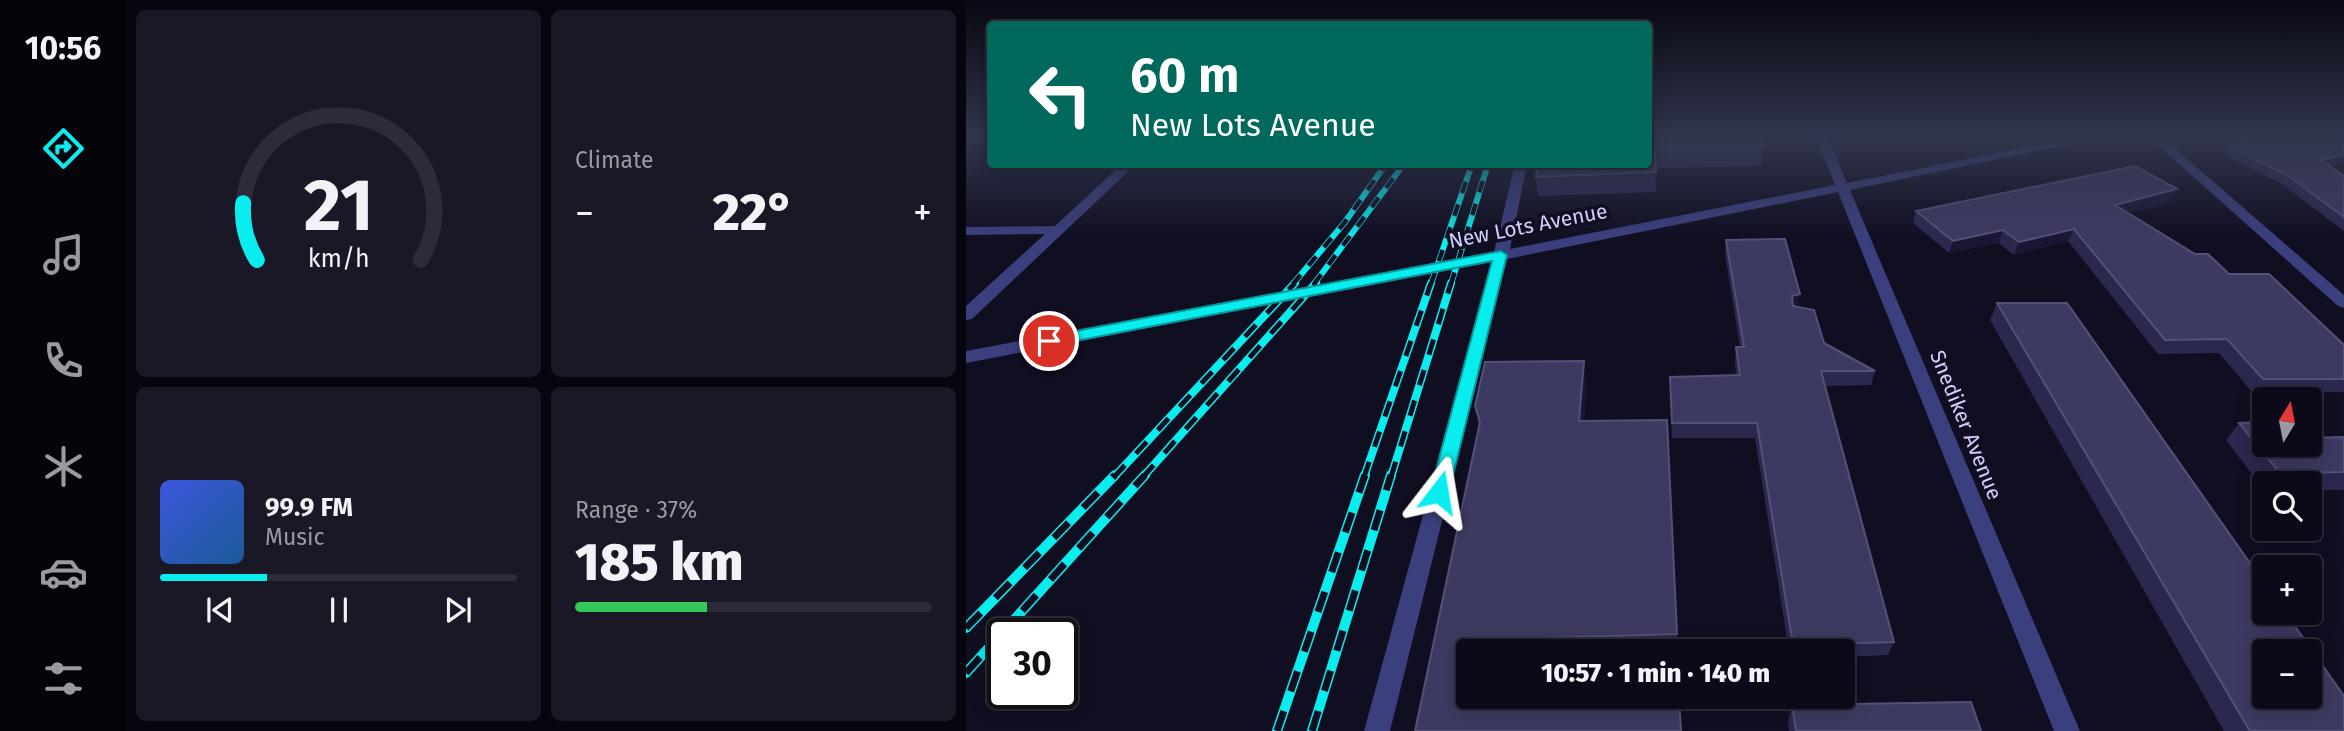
<!DOCTYPE html>
<html lang="en">
<head>
<meta charset="utf-8">
<style>
	body { margin:0; font-family:"Fira Sans",sans-serif; background:#1a1826; color:#f1f3f6; height:100vh; display:flex; flex-direction:column; font-size:26px; white-space:nowrap }
	* { box-sizing:border-box; margin:0 }
	p { font-size:23px; color:#9a9aa2 }
	.icon { flex:none; width:38px; height:38px; fill:none; stroke:currentColor; stroke-width:2; stroke-linecap:round; stroke-linejoin:round }
	.map { position:relative; flex:1; overflow:hidden }
	.side { display:flex; flex-direction:column; gap:10px; padding:10px; background:#07060e; width:840px }
	.side>* { flex:none }
	.hud { position:absolute; left:21px; top:21px; width:665px; height:147px; border-radius:7px; box-shadow:0 4px 18px #0003,0 0 0 2px #2c2b38; background:#00695c; color:#fff; overflow:hidden }
	.needle { width:46px; rotate:10deg }
	.controls { position:absolute; left:1286px; top:387px; display:grid; gap:14px }
	.controls a { display:grid; place-items:center; width:70px; height:70px; border-radius:7px; background:#0c0a19; box-shadow:0 4px 18px #0003,0 0 0 2px #2c2b38; font-size:35px }
	.speed { position:absolute; left:21px; top:618px; display:flex; gap:14px; font-size:35px; font-weight:700; text-align:center }
	.speed>* { display:grid; place-content:center; width:91px; height:91px; border-radius:50%; background:#0c0a19; box-shadow:0 4px 18px #0003,0 0 0 2px #2c2b38; line-height:1 }
	.speed .limit { border:4px solid #111; border-radius:10px; background:#fff; color:#111 }
	.pin { position:absolute; display:grid; place-items:center; width:60px; height:60px; color:#fff; margin:-30px; border:4px solid #fff; border-radius:50%; box-shadow:0 2px 7px #0007 }
	.me { position:absolute; width:77px; margin:-38px; rotate:14deg; stroke-linejoin:round; filter:drop-shadow(0 0 5px #0008) }
	.turn { display:flex; align-items:center; gap:24px; height:147px; padding:0 28px; font-size:32px }
	.turn .icon { width:91px; height:91px; stroke-width:2.5 }
	.turn b { display:block; font-size:49px; line-height:60px }
	.big { font-size:52px; font-weight:800; line-height:1.1 }
	.side .tile { flex:1; display:flex; flex-direction:column; justify-content:center; gap:10px; min-width:0; padding:0 24px; border-radius:10px; background:#1a1826 }
	.side .dial { align-items:center; gap:0 }
	.dial svg { height:182px; overflow:visible; fill:none; stroke:#2c2b38; stroke-width:7; stroke-linecap:round; text-anchor:middle }
	.dial text { fill:#f1f3f6; stroke:none }
	.song { display:flex; align-items:center; gap:21px }
	.cover { width:84px; height:84px; border-radius:10px; background:linear-gradient(135deg,hsl(230 70% 55%),hsl(210 70% 35%)) }
	.played { height:7px; border-radius:4px; background:linear-gradient(90deg,#0aedef 30%,#2c2b38 30%) }
	.keys { display:flex; justify-content:space-around; direction:ltr }
	.heat { display:flex; justify-content:space-between; align-items:center; font-size:38px; direction:ltr }
	.charge { height:10px; border-radius:5px; background:linear-gradient(90deg,#34c759 37%,#2c2b38 0) }
	.side .tiles { flex:1; display:grid; gap:10px; grid-template-columns:repeat(2,1fr) }
	.trip { position:absolute; left:490px; top:639px; width:399px; height:70px; border-radius:7px; background:#0c0a19; box-shadow:0 4px 18px #0003,0 0 0 2px #2c2b38; font-weight:800; line-height:70px; text-align:center }
	main { display:flex; flex:1; min-height:0 }
	.menu { display:flex; flex-direction:column; width:126px; justify-content:space-around; align-items:center; background:#05040a; color:#9a9aa2 }
	.menu .icon { width:49px; height:49px }
	.menu .active { color:#0aedef }
	.menu b { font-size:32px; color:#f1f3f6 }
	.map>svg:first-child { display:block }
	.lines { fill:none; stroke-linecap:round; stroke-linejoin:round }
	.minor { fill:#3b3f7e; fill-rule:evenodd }
	.rail-far2-casing { stroke:#0aedef; stroke-width:6 }
	.rail-far1-casing { stroke:#0aedef; stroke-width:8 }
	.rail-casing { stroke:#0aedef; stroke-width:10 }
	.rail-far2 { stroke:#100e21; stroke-width:4.5; stroke-dasharray:12; stroke-linecap:butt }
	.rail-far1 { stroke:#100e21; stroke-width:5; stroke-dasharray:16; stroke-linecap:butt }
	.rail { stroke:#100e21; stroke-width:7; stroke-dasharray:21; stroke-linecap:butt }
	.wall { fill:#2b284e }
	.shaded-wall { fill:#191634 }
	.building { fill:#3d3a61; stroke:#545179; stroke-width:2; fill-rule:evenodd }
	.route { fill:#0aedef; stroke:#069a9b; stroke-width:2 }
	.labels { text-anchor:middle; stroke-width:7; stroke-linejoin:round; paint-order:stroke }
	.street-label { font-size:21px; fill:#d1d0fd; stroke:#100e21 }
</style>
</head>
<body>
<main>
<nav class="menu">
<b>10:56</b>
<svg class="icon active" aria-label="directions" viewBox="0 0 24 24"><path d="M12 3l9 9-9 9-9-9zM9 14v-3h6M13 9l2 2-2 2"/></svg>
<svg class="icon" aria-label="music" viewBox="0 0 24 24"><path d="M9 18V5l10-2v13"/><circle cx="6" cy="18" r="3"/><circle cx="16" cy="16" r="3"/></svg>
<svg class="icon" aria-label="phone" viewBox="0 0 24 24"><path d="M5 4h4l2 5-3 2q2 4 5 5l2-3 5 2v4C11 20 4 13 5 4z"/></svg>
<svg class="icon" aria-label="climate" viewBox="0 0 24 24"><path d="M12 3v18M4 7l16 10M4 17L20 7"/></svg>
<svg class="icon" aria-label="car" viewBox="0 0 24 24"><path d="M5 17H2v-5l4-1 3-4h7l3 4 3 1v5h-3M9 17h6M6 11h13"/><circle cx="7" cy="17" r="2"/><circle cx="17" cy="17" r="2"/></svg>
<svg class="icon" aria-label="filters" viewBox="0 0 24 24"><path d="M4 7h16M4 17h16"/><circle cx="9" cy="7" r="2"/><circle cx="15" cy="17" r="2"/></svg>
</nav>
<section class="side">
<div class="tiles">
<div class="tile dial"><svg viewBox="0 0 100 80">
<path d="M14 69A42 42 0 1 1 86 69"/>
<path d="M14 69A42 42 0 0 1 8 44" stroke="#0aedef"/>
<text x="50" y="56" font-size="32" font-weight="700">21</text>
<text x="50" y="72" font-size="11">km/h</text>
</svg></div>
<div class="tile"><p>Climate</p>
<div class="heat"><a>−</a><b class="big">22°</b><a>+</a></div>
</div>
<div class="tile">
<div class="song"><i class="cover"></i><div><b>99.9 FM</b><p>Music</p></div></div>
<div class="played"></div>
<div class="keys"><svg class="icon" aria-label="previous" viewBox="0 0 24 24"><path d="M18 5L8 12l10 7zM5 5v14"/></svg><svg class="icon" aria-label="pause" viewBox="0 0 24 24"><path d="M8 5v14M16 5v14"/></svg><svg class="icon" aria-label="next" viewBox="0 0 24 24"><path d="M6 5l10 7-10 7zM19 5v14"/></svg></div>
</div>
<div class="tile"><p>Range · 37%</p><b class="big">185 km</b><div class="charge"></div></div>
</div>
</section>
<div class="map">
<svg width="1378" height="731" viewBox="0 0 1378 731">
	<rect width="100%" height="100%" fill="#100e21"/>
	<g class="lines">
		<g class="minor">
			<path d="M850,137H862L881,183L1112,137H1138L884,190L1114,731H1088L872,192L541,259L424,731H398L526,262L0,363V351L528,252L549,164H561L544,249L869,185Z"/>
			<path d="M1183,137H1196L1378,295V308L1372,306Z"/>
			<path d="M156,164H170L6,319L0,320V306L79,234L0,235V227L89,226Z"/>
		</g>
		<g class="rail-far2-casing">
			<g id="rail-far2">
				<path d="M327,284L379,222L420,164"/>
				<path d="M348,284L438,164"/>
				<path d="M465,284L506,164"/>
				<path d="M485,284L522,164"/>
			</g>
		</g>
		<g class="rail-far1-casing">
			<g id="rail-far1">
				<path d="M148,477L329,283"/>
				<path d="M177,477L350,283"/>
				<path d="M398,477L465,283"/>
				<path d="M425,477L485,283"/>
			</g>
		</g>
		<g class="rail-casing">
			<g id="rail">
				<path d="M0,628L149,475"/>
				<path d="M0,673L179,475"/>
				<path d="M311,731L399,475"/>
				<path d="M346,731L425,475"/>
			</g>
		</g>
		<use href="#rail-far2" class="rail-far2"/>
		<use href="#rail-far1" class="rail-far1"/>
		<use href="#rail" class="rail"/>
	</g>
	<g class="wall">
		<path d="M682,137L797,147L795,166L689,168L690,192L572,196L568,167Z"/>
		<path d="M1256,137H1378V163L1363,166L1378,176V231L1316,184L1260,156L1264,147H1267Z"/>
		<path d="M1211,189L1205,202L1161,213L1378,345V392L1287,393L1253,353L1192,354L1102,241L1048,255L1033,243L983,253L947,223L950,211Z"/>
		<path d="M760,240L832,307L858,343L909,371L905,385L859,386L928,642L922,655L877,657V651H823L789,438H706L704,377L770,375L769,362L770,347H774L759,254Z"/>
		<path d="M1031,303L1378,731H1258L1024,320Z"/>
		<path d="M618,361L620,389L618,421L711,634L710,651H502L449,731L513,425L509,406Z"/>
		<path d="M1273,423L1298,444L1378,437V490H1344V483H1298V490L1260,440Z"/>
		<path d="M826,705L1015,731H823L822,721Z"/>
	</g>
	<g class="shaded-wall">
		<path d="M1378,155V163L1349,169L1355,160Z"/>
		<path d="M1211,189L1205,202L1143,217L1149,205Z"/>
		<path d="M1108,229L1102,241L1048,255L1053,242Z"/>
		<path d="M1037,230L1033,243L983,253L987,241Z"/>
		<path d="M834,294L832,308L824,310L826,296Z"/>
		<path d="M618,361L620,389L616,450L613,421Z"/>
	</g>
	<g class="building">
		<path d="M682,137H794L797,147L689,149L690,172L570,177L572,166L568,167L569,164H682Z"/>
		<path d="M1271,137H1378V155L1355,160L1378,176V217L1321,175L1264,147L1280,144Z"/>
		<path d="M1169,166L1211,189L1149,205L1229,254H1242L1263,274H1303L1378,345V379H1297L1261,339L1199,340L1108,229L1053,242L1037,230L987,241L950,211Z"/>
		<path d="M819,239L834,294L826,296L827,306L848,310L858,343L909,371H855L928,642L827,645L791,423H706L704,377L774,375L770,347H778L760,240Z"/>
		<path d="M1031,303H1101L1298,583V612H1319L1378,696V731H1284ZM1298,651H1344V696H1298Z"/>
		<path d="M618,361L613,421L701,420L711,634L579,638V651H502V696H580V700L713,698L715,731H449L514,422L509,406L519,362Z"/>
		<path d="M1298,422V444H1344V438L1378,437V472L1314,473L1273,423Z"/>
		<path d="M1005,702L1015,731H830L826,705Z"/>
	</g>
	<linearGradient id="sky" x2="0" y2="1"><stop stop-color="#090812"/><stop offset="0.57" stop-color="#31364e"/><stop offset="1" stop-color="#31364e" stop-opacity="0"/></linearGradient>
	<rect width="1378" height="240" fill="url(#sky)"/>
	<path class="route" d="M535,251L541,255L483,492L473,499L464,492L526,261L83,346L75,341L83,336Z"/>
	<g class="labels">
		<g class="street-label">
			<text transform="translate(562 226) rotate(-11)" y="7">New Lots Avenue</text>
			<text transform="translate(1000 425) rotate(68)" y="7">Snediker Avenue</text>
		</g>
	</g>
</svg>
<div class="controls">
<a><svg class="needle" viewBox="-14 -14 28 28"><path d="M0-13l5 13h-10z" fill="#e53935"/><path d="M0 13l5-13h-10z" fill="#9a9aa2"/></svg></a>
<a><svg class="icon" aria-label="search" viewBox="0 0 24 24"><circle cx="10" cy="10" r="6"/><path d="M15 15l6 6"/></svg></a>
<a>+</a>
<a>−</a>
</div>
<div class="speed"><div class="limit">30</div></div>
<div class="pin" style="left:83px;top:341px;background:#d93025"><svg class="icon" aria-label="arrive" viewBox="0 0 24 24"><path d="M6 21V4h12l-3 4 3 4H6"/></svg></div>
<svg class="me" style="left:473px;top:492px" viewBox="-20 -20 40 40"><path d="M0-17L14 15 0 8-14 15z" fill="#0aedef" stroke="#fff" stroke-width="4"/></svg>
<div class="trip">10:57 · 1 min · 140 m</div>
<div class="hud">
<div class="turn"><svg class="icon" aria-label="left" viewBox="0 0 24 24"><path d="M17 20v-9H6M10 6l-5 5 5 5"/></svg><div><b>60 m</b>New Lots Avenue</div></div>
</div>
</div>
</main>
</body>
</html>
